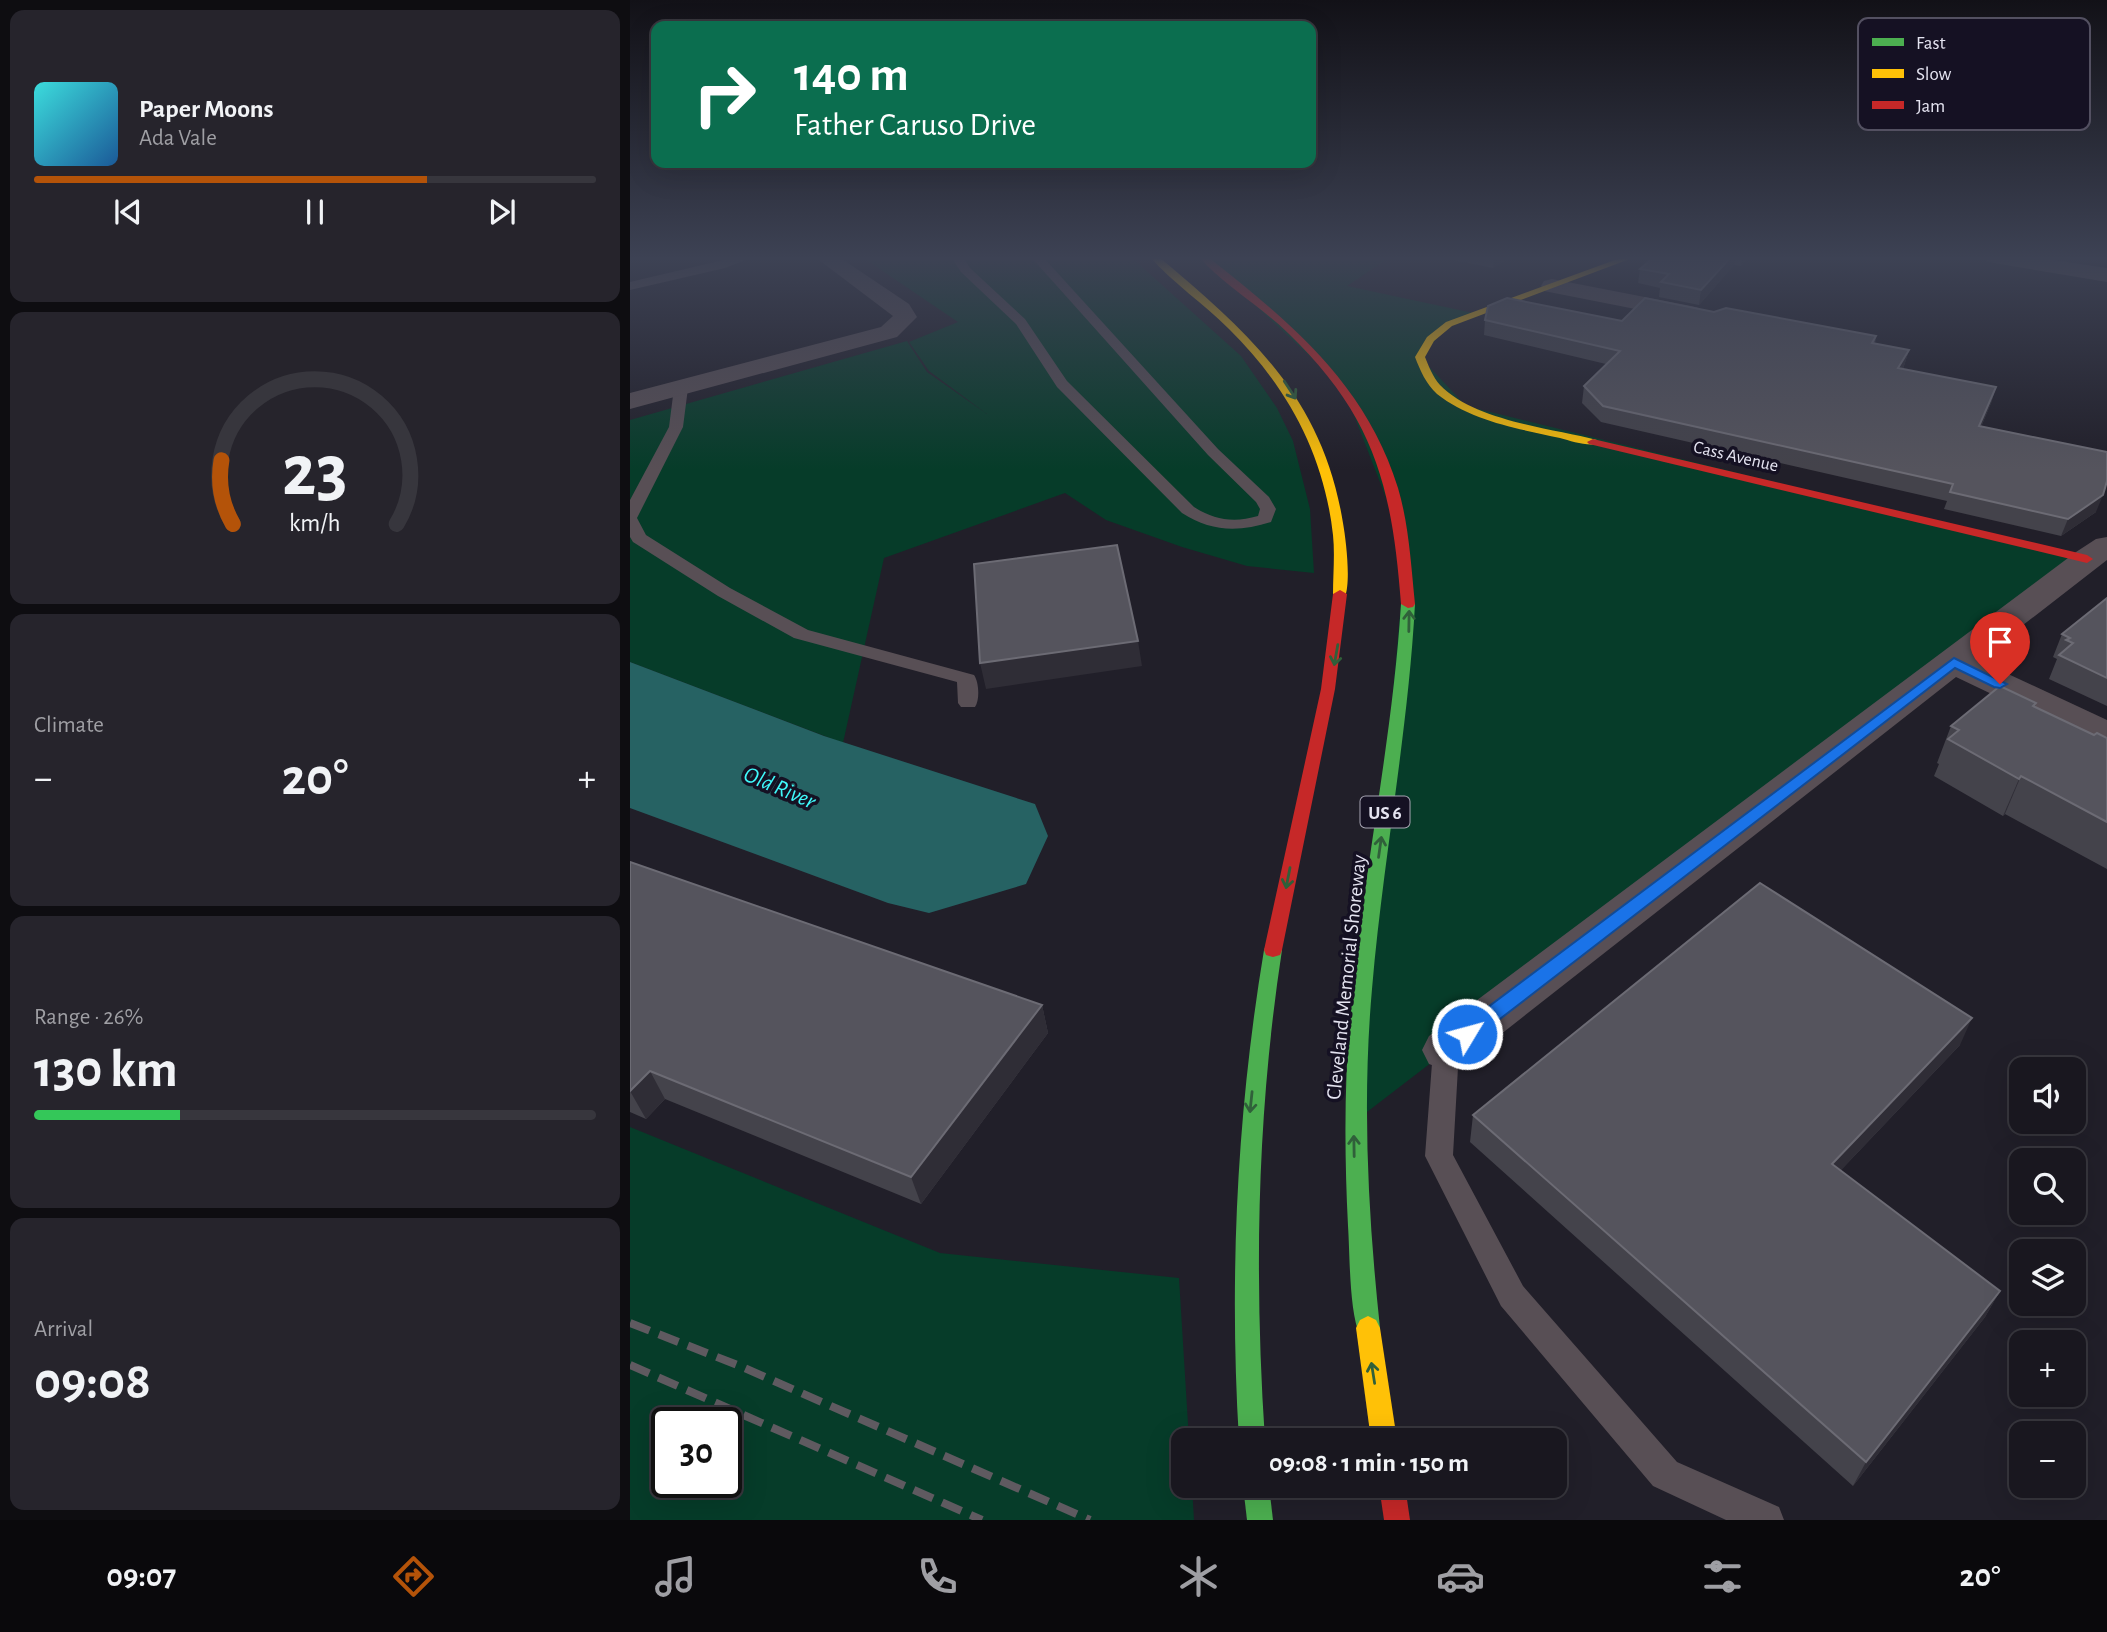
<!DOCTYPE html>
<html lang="en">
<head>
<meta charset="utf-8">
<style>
	body { margin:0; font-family:"Alegreya Sans",sans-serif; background:#26242c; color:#f1f3f6; height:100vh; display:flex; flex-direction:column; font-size:26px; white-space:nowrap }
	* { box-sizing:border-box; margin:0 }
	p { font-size:23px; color:#9f9fa4 }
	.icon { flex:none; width:38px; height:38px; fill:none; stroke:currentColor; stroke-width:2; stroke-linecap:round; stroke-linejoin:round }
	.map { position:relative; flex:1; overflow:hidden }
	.details { display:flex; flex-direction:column; gap:10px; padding:10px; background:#0e0d11; width:630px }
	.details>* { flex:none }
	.banner { position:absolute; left:21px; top:21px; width:665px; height:147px; border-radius:14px; box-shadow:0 7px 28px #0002,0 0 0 2px #37363d; background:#0b6e4f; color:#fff; overflow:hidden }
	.fabs { position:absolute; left:1379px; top:1057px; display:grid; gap:14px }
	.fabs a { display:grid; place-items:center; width:77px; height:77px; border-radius:14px; background:#19171f; box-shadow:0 7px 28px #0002,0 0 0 2px #37363d; font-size:35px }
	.speed { position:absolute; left:21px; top:1407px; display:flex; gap:14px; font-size:35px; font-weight:700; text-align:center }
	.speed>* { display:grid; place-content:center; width:91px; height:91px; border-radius:50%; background:#19171f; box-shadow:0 7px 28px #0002,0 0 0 2px #37363d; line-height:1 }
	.speed .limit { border:4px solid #111; border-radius:10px; background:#fff; color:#111 }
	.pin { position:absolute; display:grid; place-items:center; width:60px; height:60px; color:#fff; margin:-72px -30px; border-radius:50% 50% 50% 0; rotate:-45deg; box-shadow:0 0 7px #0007 }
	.pin .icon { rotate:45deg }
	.me { position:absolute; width:77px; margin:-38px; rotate:53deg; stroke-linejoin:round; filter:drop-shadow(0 0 5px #0008) }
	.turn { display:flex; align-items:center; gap:24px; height:147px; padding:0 28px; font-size:32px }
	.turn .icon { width:91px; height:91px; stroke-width:2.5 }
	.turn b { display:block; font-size:49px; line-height:60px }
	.big { font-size:52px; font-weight:600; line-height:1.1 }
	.details .card { flex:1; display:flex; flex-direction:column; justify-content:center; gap:10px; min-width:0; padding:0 24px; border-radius:14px; background:#26242c }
	.details .dial { align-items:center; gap:0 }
	.dial svg { height:182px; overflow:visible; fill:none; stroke:#37363d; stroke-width:7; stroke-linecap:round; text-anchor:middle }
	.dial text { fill:#f1f3f6; stroke:none }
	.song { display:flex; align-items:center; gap:21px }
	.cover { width:84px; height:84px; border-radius:10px; background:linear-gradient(135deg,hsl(180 70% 55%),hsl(210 70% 35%)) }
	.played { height:7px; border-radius:4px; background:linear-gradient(90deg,#b45309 70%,#37363d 70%) }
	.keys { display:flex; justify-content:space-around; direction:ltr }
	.heat { display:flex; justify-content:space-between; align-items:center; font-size:38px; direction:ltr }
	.charge { height:10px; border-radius:5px; background:linear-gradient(90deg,#34c759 26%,#37363d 0) }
	.trip { position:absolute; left:541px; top:1428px; width:396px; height:70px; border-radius:14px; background:#19171f; box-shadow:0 7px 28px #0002,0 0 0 2px #37363d; font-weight:600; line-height:70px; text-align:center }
	.tabs { display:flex; height:112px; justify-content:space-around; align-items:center; background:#0a090c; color:#9f9fa4 }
	.tabs .icon { width:49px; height:49px }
	.tabs .selected { color:#b45309 }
	.tabs b { font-size:32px; color:#f1f3f6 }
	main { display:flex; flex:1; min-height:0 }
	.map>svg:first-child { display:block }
	.green { fill:#063c29; fill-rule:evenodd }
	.water { fill:#266263 }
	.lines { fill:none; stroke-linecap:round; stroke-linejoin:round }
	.lane { fill:#584f55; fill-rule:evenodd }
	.street { fill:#584f55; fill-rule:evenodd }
	.fast { fill:#4caf50; fill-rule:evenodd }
	.slow { fill:#ffc107; fill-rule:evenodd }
	.jam { fill:#c62828; fill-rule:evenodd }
	.rail { stroke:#5f5a60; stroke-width:8; stroke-dasharray:21 10; stroke-linecap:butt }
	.wall { fill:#44434b }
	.shaded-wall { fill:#2f2d36 }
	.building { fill:#55545d; stroke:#6c6b74; stroke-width:2 }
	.oneway { stroke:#30603a }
	.route { fill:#1a73e8; stroke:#114b97; stroke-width:2 }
	.labels { text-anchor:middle; stroke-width:7; stroke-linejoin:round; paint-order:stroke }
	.far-street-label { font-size:18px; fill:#e5e4f1; stroke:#151123 }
	.shield { fill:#151123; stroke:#a7a5b3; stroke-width:2 }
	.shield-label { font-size:19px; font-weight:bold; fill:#e5e4f1 }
	.street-label { font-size:21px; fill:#e5e4f1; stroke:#151123 }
	.water-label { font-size:23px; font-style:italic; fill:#3ff8fa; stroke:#151123 }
	.key { fill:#151123; stroke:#535061; stroke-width:2 }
	.key-label { font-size:19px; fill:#e5e4f1 }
</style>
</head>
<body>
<main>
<section class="details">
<div class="card">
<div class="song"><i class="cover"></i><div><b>Paper Moons</b><p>Ada Vale</p></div></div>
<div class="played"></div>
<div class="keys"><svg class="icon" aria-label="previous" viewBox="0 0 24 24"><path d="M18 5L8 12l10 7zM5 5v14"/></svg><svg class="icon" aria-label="pause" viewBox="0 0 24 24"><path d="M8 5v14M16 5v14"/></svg><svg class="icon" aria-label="next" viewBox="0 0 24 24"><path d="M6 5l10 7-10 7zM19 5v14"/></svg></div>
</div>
<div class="card dial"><svg viewBox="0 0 100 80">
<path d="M14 69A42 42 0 1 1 86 69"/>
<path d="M14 69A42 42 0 0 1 9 41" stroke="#b45309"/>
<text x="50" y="56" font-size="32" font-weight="700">23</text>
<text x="50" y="72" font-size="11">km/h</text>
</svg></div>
<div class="card"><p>Climate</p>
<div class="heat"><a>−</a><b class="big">20°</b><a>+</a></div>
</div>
<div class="card"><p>Range · 26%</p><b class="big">130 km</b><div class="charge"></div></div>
<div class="card"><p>Arrival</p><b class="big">09:08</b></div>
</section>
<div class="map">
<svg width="1477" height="1520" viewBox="0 0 1477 1520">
	<rect width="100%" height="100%" fill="#211f29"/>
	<g class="green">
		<path d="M232,257H501L611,356L647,408L663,441L680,509L684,573L617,566L552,547L476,520L435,493L254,558L213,743L0,662V420L277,341L297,372L357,414L299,371L279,342L328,322Z"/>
		<path d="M573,257H760L717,286L848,314L819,325L790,357L836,406L1457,559L724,1122L776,549L713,387Z"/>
		<path d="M0,1127L310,1253L549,1278L559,1440H553V1486H562L564,1520H0ZM37,1423H96V1482H37Z"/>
	</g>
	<path class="water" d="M0,662L194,736L405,804L418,836L396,884L299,913L258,903L0,808Z"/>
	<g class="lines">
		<g class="lane">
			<path d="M106,257H123L95,268L0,290V282Z"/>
			<path d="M321,257H333L340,268L395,319L437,381L564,507C584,520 604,523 628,516L630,509L626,502L578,455L401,257H413L588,449L639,497L646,509L641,522C609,532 581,532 552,513L427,387L386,324L331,272Z"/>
			<path d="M51,384L58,388L53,427L7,518L16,535L100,588L178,630L344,675C349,682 350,700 345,707H331L328,703L327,682L164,638L88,596L3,542L0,537V500L39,427L44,388Z"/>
			<path d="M816,1039L825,1042L829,1050L823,1155L893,1286L1047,1462L1149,1507L1154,1520H1096L1023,1486L871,1306L795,1156L803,1050L807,1042Z"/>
		</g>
		<g class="street">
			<path d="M185,257H209L279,304L287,317L267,337L0,409V393L251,327L263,316Z"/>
			<path d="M1354,257H1403L1477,268V282L1364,263L1357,261Z"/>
			<path d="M922,279L1061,306L1069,308L1072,313L1069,318L1061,320L914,291L911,286L914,281Z"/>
			<path d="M1477,537V560L1348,660L1477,720V747L1464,743L1326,677L833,1064L816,1070L799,1064L792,1050L799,1036L1446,552L1466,539Z"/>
		</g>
		<g class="fast">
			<path d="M778,600L785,604C778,733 753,860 742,989C732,1102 738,1215 750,1328L746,1336L738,1340L730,1336C719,1311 720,1255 718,1226C714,1147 714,1067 723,988C736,859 763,733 771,604Z"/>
			<path d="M643,943L650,945L652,950C627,1113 624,1275 635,1440H609C599,1276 607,1112 634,950L636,945Z"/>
			<path d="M613,1486H639L643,1520H617Z"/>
		</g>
		<g class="slow">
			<path d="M520,257H529C621,334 693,399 713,523C716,540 721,581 715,597H705L703,594C703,575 705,554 703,535C694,454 657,386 599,329C574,304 543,283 520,257Z"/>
			<path d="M993,257H1005L822,326L804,341L795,357C799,367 803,377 810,385C845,421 920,428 967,440V444C955,446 941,441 930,438C889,429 841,421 807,394C796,384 790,370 785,357L797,337L816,322Z"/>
			<path d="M738,1316L746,1320L750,1328L767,1440H741L726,1328L730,1320Z"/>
		</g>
		<g class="jam">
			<path d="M569,257H578C660,322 736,384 768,488C779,525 781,565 785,604L783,607L778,608L771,604C762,487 745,417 658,333C630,306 594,285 569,257Z"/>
			<path d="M963,439L1457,555L1463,559L1457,563L959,444L957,442Z"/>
			<path d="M710,590L717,594L705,689L652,950L650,955L643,957L636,955L634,950L691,689L703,594Z"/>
			<path d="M749,1486H775L780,1520H754Z"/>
		</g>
		<g class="rail">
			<path d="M0,1323L110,1366L460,1520"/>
			<path d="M0,1365L352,1520"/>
		</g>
	</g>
	<g class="wall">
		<path d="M818,257H880L863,268L818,259Z"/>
		<path d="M1024,257H1119L1111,266L1104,265L1069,305L1029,297L1030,288L1008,283L1010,269Z"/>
		<path d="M1084,312L1246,336L1245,344L1279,350L1273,369L1366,387L1361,403L1351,427L1466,512L1431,536L1314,509L1317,501L971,422L952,403L954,386L976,364L854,335L855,320L992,321Z"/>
		<path d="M1477,598V706L1419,679L1427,659L1423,657L1432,634Z"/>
		<path d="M1406,703L1405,707L1464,735L1477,738V869L1375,814L1373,816L1304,776L1309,764L1307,763L1321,726Z"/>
		<path d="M0,862L412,1005L418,1033L291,1204L35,1099L16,1119L0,1112Z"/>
		<path d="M1330,1045L1210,1171L1370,1291L1355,1317L1223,1486L840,1142L843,1115Z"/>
	</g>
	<g class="shaded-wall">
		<path d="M864,257H880L863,268Z"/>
		<path d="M1101,257H1106L1104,265L1069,305L1071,290Z"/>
		<path d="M1112,257H1119L1111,266Z"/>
		<path d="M1279,350L1274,366L1264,384L1268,368Z"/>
		<path d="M1366,387L1361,403L1344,443L1349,426Z"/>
		<path d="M1473,495L1466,512L1431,536L1438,519Z"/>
		<path d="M508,641L512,666L356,689L350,663Z"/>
		<path d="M1391,776L1375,814L1373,816L1389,779Z"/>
		<path d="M412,1005L418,1033L291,1204L281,1177Z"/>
		<path d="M1342,1018L1330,1045L1191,1191L1202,1164Z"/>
		<path d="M20,1071L35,1099L16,1119L0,1091Z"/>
		<path d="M1370,1291L1355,1317L1223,1486L1236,1462Z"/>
	</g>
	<g class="building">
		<path d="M1024,257H1101L1071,290L1031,282L1039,274L1010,269Z"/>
		<path d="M877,298L992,321L1015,298L1084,312L1096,308L1246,336L1242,343L1279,350L1268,368L1366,387L1349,426L1477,452V481L1473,495L1438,519L1320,492L1323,484L973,406L954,386L990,351L855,320L858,306Z"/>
		<path d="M487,545L508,641L350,663L344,564Z"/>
		<path d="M1477,598V678L1429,655L1443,643L1436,640L1440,638L1432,634Z"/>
		<path d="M1370,686L1406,703L1403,706L1464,735L1467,733L1477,738V822L1391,776L1389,779L1318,739L1329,730L1321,726Z"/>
		<path d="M0,862L412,1005L281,1177L20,1071L0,1091Z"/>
		<path d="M1130,883L1342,1018L1202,1164L1370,1291L1236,1462L843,1115Z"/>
	</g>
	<defs><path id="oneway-shaft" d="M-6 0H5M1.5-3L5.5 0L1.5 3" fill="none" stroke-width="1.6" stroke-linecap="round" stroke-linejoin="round" transform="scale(1.75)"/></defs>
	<g class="oneway">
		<use href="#oneway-shaft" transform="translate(660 390) rotate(57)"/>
		<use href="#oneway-shaft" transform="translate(779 621) rotate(-89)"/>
		<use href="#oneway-shaft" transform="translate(706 655) rotate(100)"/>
		<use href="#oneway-shaft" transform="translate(750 847) rotate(-82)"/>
		<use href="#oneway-shaft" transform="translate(658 878) rotate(101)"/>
		<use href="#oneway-shaft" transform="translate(621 1102) rotate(96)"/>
		<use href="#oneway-shaft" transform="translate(724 1146) rotate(-91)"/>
		<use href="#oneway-shaft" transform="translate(743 1373) rotate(-99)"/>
	</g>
	<linearGradient id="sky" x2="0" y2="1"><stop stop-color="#121117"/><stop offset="0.55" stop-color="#3d4254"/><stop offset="1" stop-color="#3d4254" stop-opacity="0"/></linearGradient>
	<rect width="1477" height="470" fill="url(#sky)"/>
	<path class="route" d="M1324,658L1377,684L1370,688L1364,687L1325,668L844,1039L837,1042L830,1039L827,1034L830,1028Z"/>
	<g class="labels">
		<g class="far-street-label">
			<text transform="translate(1106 456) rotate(13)" y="6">Cass Avenue</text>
		</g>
		<rect class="shield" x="730.5" y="796.5" width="49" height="31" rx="5"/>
		<g class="shield-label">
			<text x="755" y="819">US 6</text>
		</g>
		<g class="street-label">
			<text transform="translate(716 977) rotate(-84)" y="7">Cleveland Memorial Shoreway</text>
		</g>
		<g class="water-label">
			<text transform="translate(150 787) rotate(23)" y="8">Old River</text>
		</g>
	</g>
	<rect x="1228" y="18" width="232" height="112" rx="10" class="key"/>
	<rect x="1242" y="38" width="32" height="8" fill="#4caf50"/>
	<rect x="1242" y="69" width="32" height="9" fill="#ffc107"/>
	<rect x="1242" y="101" width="32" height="8" fill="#c62828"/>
	<g class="key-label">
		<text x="1286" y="49">Fast</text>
		<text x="1286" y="80">Slow</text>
		<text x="1286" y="112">Jam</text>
	</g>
</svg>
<div class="fabs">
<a><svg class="icon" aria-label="sound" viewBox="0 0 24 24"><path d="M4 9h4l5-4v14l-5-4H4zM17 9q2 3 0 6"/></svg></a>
<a><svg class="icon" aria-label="search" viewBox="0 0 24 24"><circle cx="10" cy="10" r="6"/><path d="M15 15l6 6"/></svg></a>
<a><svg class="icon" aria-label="layers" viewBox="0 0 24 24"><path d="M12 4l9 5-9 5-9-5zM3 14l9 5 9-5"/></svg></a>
<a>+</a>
<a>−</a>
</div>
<div class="speed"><div class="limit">30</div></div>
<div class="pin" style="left:1370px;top:684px;background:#d93025"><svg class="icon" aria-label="arrive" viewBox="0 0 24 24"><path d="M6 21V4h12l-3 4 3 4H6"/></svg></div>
<svg class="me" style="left:837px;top:1034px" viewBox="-20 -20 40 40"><circle r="17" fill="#1a73e8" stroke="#fff" stroke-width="3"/><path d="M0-11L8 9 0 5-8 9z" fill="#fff"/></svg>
<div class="trip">09:08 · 1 min · 150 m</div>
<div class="banner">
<div class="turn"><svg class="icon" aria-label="right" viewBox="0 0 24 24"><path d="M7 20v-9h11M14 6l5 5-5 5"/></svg><div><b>140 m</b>Father Caruso Drive</div></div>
</div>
</div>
</main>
<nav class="tabs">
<b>09:07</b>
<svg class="icon selected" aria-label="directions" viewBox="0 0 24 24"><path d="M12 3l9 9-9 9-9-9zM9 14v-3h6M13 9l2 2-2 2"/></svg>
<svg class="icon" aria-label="music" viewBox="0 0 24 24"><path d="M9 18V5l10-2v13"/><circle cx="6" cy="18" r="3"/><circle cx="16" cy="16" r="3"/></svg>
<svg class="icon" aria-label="phone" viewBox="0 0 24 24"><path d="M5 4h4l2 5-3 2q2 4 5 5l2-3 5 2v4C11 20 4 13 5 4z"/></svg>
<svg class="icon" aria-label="climate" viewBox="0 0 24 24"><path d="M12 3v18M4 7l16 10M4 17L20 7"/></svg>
<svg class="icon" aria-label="car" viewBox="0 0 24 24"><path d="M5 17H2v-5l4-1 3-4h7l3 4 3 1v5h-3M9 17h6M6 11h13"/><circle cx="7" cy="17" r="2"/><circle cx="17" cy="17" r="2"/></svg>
<svg class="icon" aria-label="filters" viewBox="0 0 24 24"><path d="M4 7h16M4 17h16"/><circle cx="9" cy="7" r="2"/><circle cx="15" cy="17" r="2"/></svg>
<b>20°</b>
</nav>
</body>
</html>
